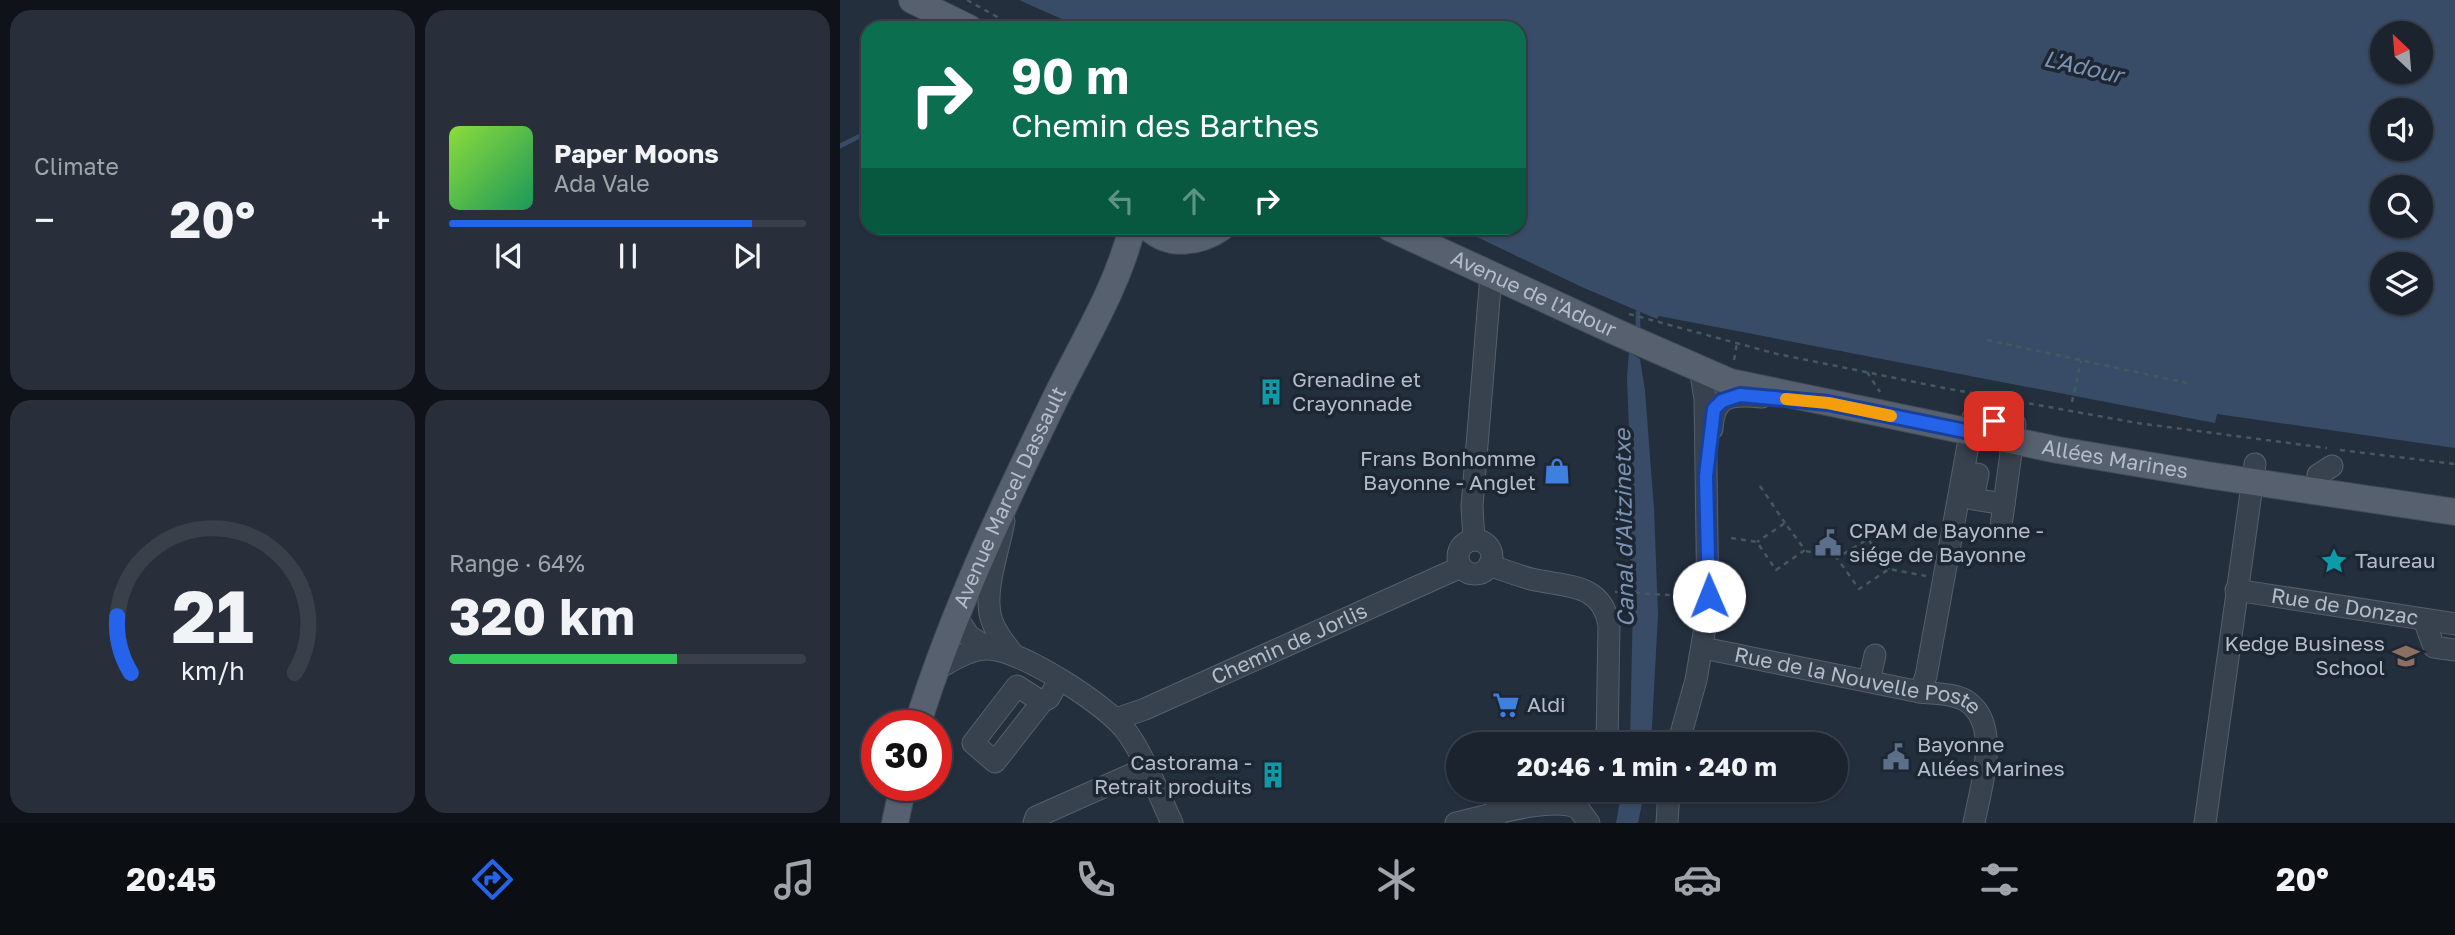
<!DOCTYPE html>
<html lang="en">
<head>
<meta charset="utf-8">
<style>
	body { margin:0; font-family:"Golos Text",sans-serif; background:#282f3a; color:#f1f3f6; height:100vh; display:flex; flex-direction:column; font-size:26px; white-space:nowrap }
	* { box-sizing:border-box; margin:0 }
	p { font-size:23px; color:#a0a4aa }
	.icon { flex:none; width:38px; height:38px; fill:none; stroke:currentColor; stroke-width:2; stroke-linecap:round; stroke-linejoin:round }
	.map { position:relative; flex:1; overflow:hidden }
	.panel { display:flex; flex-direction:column; gap:10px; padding:10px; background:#0f1319; width:840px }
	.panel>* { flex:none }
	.hud { position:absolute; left:21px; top:21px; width:665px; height:214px; border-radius:21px; box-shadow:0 2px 5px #0004,0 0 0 2px #39404a; background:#0b6e4f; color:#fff; overflow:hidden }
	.needle { width:46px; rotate:334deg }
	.fabs { position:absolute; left:1530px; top:21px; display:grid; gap:14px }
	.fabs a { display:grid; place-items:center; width:63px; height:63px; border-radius:50%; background:#1b232e; box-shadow:0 2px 5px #0004,0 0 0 2px #39404a; font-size:35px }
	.speed { position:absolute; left:21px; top:710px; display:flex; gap:14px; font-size:35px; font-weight:700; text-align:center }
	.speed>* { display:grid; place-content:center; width:91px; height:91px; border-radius:50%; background:#1b232e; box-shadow:0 2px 5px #0004,0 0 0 2px #39404a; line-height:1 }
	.speed .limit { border:10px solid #d22; background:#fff; color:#111 }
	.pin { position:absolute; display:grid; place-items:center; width:60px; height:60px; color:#fff; margin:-30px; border-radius:14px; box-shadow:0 4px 10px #0006 }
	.me { position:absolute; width:77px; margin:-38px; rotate:359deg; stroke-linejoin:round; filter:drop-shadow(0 0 5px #0008) }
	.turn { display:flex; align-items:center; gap:24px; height:147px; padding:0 35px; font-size:32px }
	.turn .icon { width:91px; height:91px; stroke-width:2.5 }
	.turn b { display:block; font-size:49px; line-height:60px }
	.lanes { display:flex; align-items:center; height:66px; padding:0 35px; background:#0003; justify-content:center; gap:35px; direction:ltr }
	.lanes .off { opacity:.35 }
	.big { font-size:52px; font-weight:700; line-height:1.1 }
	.panel .tile { flex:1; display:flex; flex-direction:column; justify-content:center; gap:10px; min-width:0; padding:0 24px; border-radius:21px; background:#282f3a }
	.panel .dial { align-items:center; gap:0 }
	.dial svg { height:182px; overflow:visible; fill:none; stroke:#39404a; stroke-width:7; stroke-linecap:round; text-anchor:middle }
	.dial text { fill:#f1f3f6; stroke:none }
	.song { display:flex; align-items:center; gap:21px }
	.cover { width:84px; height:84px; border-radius:10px; background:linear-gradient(135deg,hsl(90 70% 55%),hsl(150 70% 35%)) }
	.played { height:7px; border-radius:4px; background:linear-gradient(90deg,#2563eb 85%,#39404a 85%) }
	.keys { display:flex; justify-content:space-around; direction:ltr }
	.heat { display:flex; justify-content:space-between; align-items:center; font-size:38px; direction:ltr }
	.charge { height:10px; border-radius:5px; background:linear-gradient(90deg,#34c759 64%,#39404a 0) }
	.panel .tiles { flex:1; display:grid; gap:10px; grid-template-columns:repeat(2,1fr) }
	.trip { position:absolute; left:606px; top:732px; width:402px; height:70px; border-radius:35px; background:#1b232e; box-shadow:0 2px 5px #0004,0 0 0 2px #39404a; font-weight:700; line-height:70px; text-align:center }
	.tab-bar { display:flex; height:112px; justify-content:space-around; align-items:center; background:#0b0e12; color:#a0a4aa }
	.tab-bar .icon { width:49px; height:49px }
	.tab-bar .on { color:#2563eb }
	.tab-bar b { font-size:32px; color:#f1f3f6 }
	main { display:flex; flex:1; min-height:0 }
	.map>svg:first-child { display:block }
	.water { fill:#394c67; fill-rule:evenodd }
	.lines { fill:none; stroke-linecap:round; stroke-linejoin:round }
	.stream { stroke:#394c67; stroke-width:4.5 }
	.minor-casing { stroke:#565f6c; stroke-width:23 }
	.major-casing { stroke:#414a57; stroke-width:28 }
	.path { stroke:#44595c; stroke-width:2.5; stroke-dasharray:5 5; stroke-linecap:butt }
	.minor { stroke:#38414e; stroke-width:21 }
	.major { stroke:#56606e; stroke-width:26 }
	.route-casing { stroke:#184099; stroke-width:18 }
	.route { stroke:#2563eb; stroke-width:12 }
	.slow { stroke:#f59e0b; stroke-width:12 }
	.labels { text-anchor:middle; stroke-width:7; stroke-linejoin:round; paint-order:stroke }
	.street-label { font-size:21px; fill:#b4bcc9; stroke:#1d2633 }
	.poi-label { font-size:21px; fill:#b4bcc9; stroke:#1d2633; text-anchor:start }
	.water-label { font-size:23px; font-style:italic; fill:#7c92b1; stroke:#1d2633 }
</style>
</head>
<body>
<main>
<section class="panel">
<div class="tiles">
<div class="tile"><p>Climate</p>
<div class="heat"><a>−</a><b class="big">20°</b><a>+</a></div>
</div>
<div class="tile">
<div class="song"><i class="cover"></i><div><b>Paper Moons</b><p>Ada Vale</p></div></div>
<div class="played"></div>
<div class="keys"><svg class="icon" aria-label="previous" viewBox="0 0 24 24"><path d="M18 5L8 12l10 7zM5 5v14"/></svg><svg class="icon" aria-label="pause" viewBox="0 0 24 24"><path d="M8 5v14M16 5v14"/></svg><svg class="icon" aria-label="next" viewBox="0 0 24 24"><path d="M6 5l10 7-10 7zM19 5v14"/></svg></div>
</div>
<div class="tile dial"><svg viewBox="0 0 100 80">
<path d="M14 69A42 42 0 1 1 86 69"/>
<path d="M14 69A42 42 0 0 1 8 44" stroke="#2563eb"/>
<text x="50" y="56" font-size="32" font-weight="700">21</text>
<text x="50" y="72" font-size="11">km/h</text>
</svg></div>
<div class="tile"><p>Range · 64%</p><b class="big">320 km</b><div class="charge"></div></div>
</div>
</section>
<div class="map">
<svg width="1615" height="823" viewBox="0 0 1615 823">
	<rect width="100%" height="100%" fill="#242f3e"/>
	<g class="water">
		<path d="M179,0H1615V448L1377,414L1375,423L819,316L817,319L744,288L618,228H679V28H242ZM1542,33H1580V72H1542ZM1542,110H1580V149H1542ZM1542,187H1580V226H1542ZM1542,264H1580V303H1542Z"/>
		<path d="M789,352L800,359L805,391L814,509L818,615L811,744H790L793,601L790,557L791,478L787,378Z"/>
		<path d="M782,789H805L798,823H776Z"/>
	</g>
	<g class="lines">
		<g class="stream">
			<path d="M0,146L28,132"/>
			<path d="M798,330V312"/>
		</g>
		<g class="minor-casing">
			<g id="minor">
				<path d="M872,429C874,394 892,394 922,397"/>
				<path d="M1138,474L1133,499L1164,504"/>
				<path d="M1478,475L1492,466"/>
				<path d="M164,521C159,550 142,593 152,621C156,633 165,644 173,654"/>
				<path d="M1161,526L1175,424"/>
				<path d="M634,540L632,506L651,275"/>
				<circle cx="635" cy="557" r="17"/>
				<path d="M649,565C663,570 677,575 691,579C725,587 762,582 769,625L767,744"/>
				<path id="s1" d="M1396,590L1615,624"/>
				<path d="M116,616L129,636L148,648"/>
				<path d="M1584,620L1594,647L1615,650"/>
				<path id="s2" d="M863,648L1080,692C1095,694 1115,693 1128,702C1162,727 1140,789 1134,823"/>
				<path d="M94,671C110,662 130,648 149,649C181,650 267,705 286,731C304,755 319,795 332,823"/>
				<path d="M1029,681L1035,655"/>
				<path d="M1080,692L1086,676L1133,418"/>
				<path d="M202,702L177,686L133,743L155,762L202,702L209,698L219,680"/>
				<path id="s3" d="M276,719L305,709L621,567"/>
				<path d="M838,744L856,680L868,610L865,399L860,368"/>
				<path d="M655,789L659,814"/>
				<path d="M194,823L196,817L306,768"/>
				<path d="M616,823C645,817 712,795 738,808L749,823"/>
				<path d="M827,823L829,789"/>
				<path d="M1365,823L1415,464"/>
			</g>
		</g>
		<g class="major-casing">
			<g id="major">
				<path d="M72,0L129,28"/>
				<path d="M309,228C330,247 359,243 381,228"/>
				<path id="s4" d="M550,228L776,332L890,382L1218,450L1367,475L1615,512"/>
				<path id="s5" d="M77,726C112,613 164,504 216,397C243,342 277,288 292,228"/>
				<path d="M55,823L63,786"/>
			</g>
		</g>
		<g class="path">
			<path d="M127,0L177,28"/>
			<path d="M789,314L937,354L1104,388L1297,423L1487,448"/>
			<path d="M1147,340L1347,383"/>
			<path d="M894,360L897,343"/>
			<path d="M1027,372L1040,392"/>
			<path d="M1232,402L1241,361"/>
			<path d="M1500,450L1615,464"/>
			<path d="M920,486L945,523"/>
			<path d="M891,538L917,542L936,570L965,550L945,523L917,542"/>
			<path d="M966,551L997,558"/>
			<path d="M1049,569L1028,539L997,558L1019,589L1049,569L1086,576"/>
			<path d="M775,592L849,596"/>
		</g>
		<use href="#minor" class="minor"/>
		<use href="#major" class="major"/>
	</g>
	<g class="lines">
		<g class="route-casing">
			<path id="route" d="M869,596L866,476L874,409L882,401L900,395L988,403L1174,441L1175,424L1154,421"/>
		</g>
		<use href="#route" class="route"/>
		<path class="slow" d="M946,399L988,403L1051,416"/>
	</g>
	<defs>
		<g id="building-bare" transform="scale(2.1)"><path d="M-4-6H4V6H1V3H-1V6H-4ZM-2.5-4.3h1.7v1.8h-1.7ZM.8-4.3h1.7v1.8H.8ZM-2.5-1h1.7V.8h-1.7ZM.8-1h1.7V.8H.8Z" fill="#0f9aa8" stroke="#1d2633" stroke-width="2.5" paint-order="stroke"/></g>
		<g id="shop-bare" transform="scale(2.1)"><path d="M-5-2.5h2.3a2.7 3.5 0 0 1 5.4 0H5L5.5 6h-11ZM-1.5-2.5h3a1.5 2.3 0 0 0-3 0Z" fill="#3f7fe0" stroke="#1d2633" stroke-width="2.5" paint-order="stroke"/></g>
		<g id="civic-bare" transform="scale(2.1)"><path d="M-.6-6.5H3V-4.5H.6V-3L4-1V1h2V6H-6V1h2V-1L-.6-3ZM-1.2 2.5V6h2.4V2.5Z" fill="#5c6f8a" stroke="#1d2633" stroke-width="2.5" paint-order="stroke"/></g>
		<g id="sight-bare" transform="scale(2.1)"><path d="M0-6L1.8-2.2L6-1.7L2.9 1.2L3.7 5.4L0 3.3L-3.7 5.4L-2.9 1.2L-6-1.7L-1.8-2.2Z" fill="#0f9aa8" stroke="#1d2633" stroke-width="2.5" paint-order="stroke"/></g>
		<g id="university-bare" transform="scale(2.1)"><path d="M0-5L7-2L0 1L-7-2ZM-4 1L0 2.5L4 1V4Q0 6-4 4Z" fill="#8d6e63" stroke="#1d2633" stroke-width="2.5" paint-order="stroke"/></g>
		<g id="supermarket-bare" transform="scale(2.1)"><path d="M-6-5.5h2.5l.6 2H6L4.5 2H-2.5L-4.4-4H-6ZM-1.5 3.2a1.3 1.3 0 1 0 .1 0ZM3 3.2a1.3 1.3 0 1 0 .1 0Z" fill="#3f7fe0" stroke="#1d2633" stroke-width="2.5" paint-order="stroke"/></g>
	</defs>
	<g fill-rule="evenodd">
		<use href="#building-bare" x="431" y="392"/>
		<use href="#shop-bare" x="717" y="471"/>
		<use href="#civic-bare" x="988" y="543"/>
		<use href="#sight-bare" x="1494" y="561"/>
		<use href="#university-bare" x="1566" y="656"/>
		<use href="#supermarket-bare" x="666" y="705"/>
		<use href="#civic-bare" x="1056" y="757"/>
		<use href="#building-bare" x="433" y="775"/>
	</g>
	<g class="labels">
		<g class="street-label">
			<text dy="7" stroke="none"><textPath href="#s4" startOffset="158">Avenue de l'Adour</textPath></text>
			<text dy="7" stroke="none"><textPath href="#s4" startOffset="766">Allées Marines</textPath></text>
			<text dy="7" stroke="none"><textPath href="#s5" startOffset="247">Avenue Marcel Dassault</textPath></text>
			<text dy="7" stroke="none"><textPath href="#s1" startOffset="110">Rue de Donzac</textPath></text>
			<text dy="7" stroke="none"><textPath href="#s3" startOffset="189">Chemin de Jorlis</textPath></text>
			<text dy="7" stroke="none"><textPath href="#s2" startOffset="158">Rue de la Nouvelle Poste</textPath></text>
		</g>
		<g class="poi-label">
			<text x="452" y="387">Grenadine et<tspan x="452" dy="24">Crayonnade</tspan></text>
			<text x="696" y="466" text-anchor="end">Frans Bonhomme<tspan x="696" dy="24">Bayonne - Anglet</tspan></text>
			<text x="1009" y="538">CPAM de Bayonne -<tspan x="1009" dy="24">siége de Bayonne</tspan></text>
			<text x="1515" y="568">Taureau</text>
			<text x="1545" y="651" text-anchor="end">Kedge Business<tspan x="1545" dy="24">School</tspan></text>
			<text x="687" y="712">Aldi</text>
			<text x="1077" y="752">Bayonne<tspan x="1077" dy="24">Allées Marines</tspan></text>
			<text x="412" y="770" text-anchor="end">Castorama -<tspan x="412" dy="24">Retrait produits</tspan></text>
		</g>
		<g class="water-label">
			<text transform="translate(1243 67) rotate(13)" y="8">L'Adour</text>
			<text transform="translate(784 528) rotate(-91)" y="8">Canal d'Aitzinetxe</text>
		</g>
	</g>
</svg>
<div class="fabs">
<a><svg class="needle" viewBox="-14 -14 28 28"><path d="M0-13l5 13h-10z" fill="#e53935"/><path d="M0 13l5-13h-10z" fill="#a0a4aa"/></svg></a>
<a><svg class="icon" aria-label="sound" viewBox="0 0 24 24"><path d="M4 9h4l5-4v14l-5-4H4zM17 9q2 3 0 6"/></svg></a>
<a><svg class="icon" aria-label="search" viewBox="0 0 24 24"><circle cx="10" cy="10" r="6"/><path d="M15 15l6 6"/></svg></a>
<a><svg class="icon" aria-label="layers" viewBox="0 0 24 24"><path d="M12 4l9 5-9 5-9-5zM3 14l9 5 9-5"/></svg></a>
</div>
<div class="speed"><div class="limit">30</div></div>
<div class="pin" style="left:1154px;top:421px;background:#d93025"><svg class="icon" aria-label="arrive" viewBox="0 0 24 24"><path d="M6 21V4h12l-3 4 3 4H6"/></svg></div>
<svg class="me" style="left:869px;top:596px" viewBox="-20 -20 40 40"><circle r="19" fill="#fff"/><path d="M0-13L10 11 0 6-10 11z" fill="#2563eb"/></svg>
<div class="trip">20:46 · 1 min · 240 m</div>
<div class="hud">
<div class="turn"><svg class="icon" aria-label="right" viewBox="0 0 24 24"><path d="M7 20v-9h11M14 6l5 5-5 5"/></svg><div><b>90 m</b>Chemin des Barthes</div></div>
<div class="lanes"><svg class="icon off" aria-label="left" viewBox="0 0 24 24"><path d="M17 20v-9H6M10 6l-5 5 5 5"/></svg><svg class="icon off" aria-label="ahead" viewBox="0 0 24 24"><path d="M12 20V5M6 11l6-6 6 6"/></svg><svg class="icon" aria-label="right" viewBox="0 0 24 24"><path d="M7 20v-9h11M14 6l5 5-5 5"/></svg></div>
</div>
</div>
</main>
<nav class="tab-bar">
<b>20:45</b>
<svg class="icon on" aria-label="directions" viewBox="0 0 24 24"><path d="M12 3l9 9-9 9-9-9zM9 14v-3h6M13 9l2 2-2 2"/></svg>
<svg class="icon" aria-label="music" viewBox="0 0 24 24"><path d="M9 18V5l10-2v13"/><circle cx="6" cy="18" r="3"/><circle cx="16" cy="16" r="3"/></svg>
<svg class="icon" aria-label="phone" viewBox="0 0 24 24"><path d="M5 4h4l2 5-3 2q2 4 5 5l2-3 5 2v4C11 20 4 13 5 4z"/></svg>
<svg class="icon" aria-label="climate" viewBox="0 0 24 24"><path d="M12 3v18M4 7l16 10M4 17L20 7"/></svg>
<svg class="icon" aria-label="car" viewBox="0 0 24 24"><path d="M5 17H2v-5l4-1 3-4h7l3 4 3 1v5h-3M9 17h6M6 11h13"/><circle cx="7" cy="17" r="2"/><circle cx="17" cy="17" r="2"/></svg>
<svg class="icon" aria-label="filters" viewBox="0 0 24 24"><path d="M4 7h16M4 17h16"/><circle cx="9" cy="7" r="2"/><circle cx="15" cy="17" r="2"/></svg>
<b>20°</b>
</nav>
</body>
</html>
